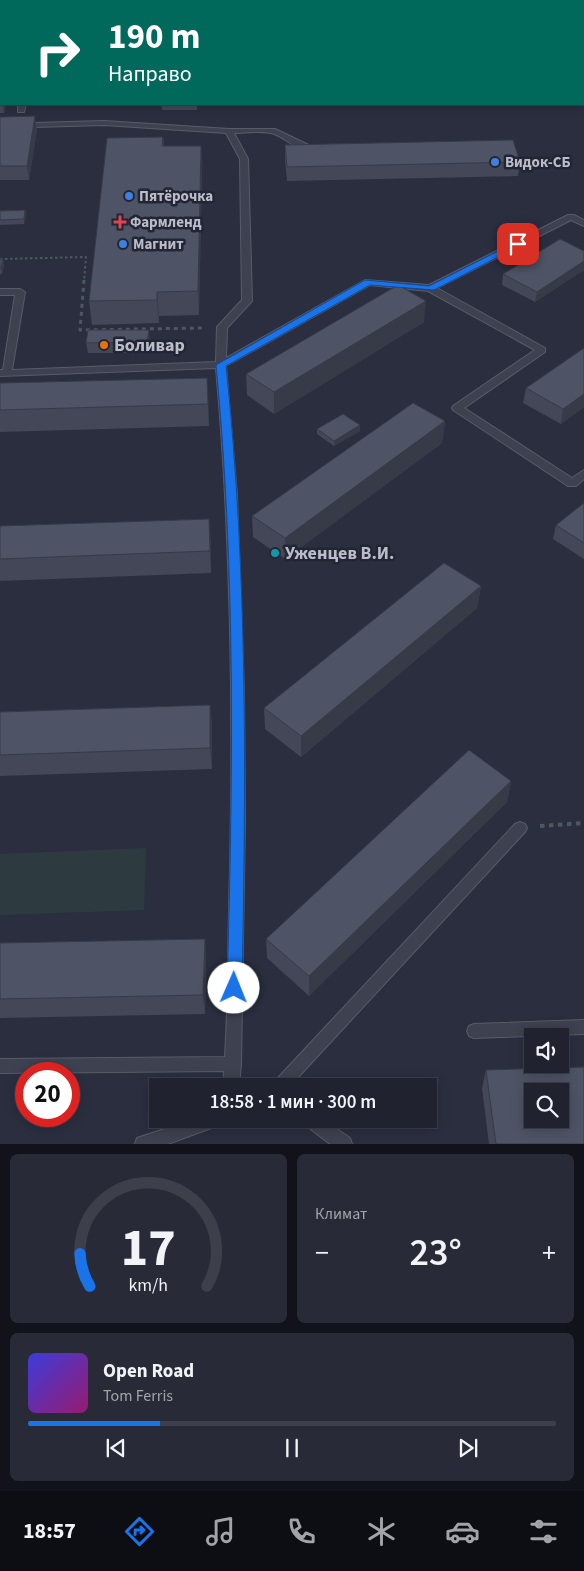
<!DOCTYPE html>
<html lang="ru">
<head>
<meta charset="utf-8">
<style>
	body { margin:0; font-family:"Source Sans 3",sans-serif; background:#282a37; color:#f1f3f6; height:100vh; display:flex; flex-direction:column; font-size:19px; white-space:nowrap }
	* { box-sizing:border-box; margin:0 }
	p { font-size:16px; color:#a2a4aa }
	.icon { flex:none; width:28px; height:28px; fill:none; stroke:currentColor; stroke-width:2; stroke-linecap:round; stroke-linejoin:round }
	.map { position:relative; height:1144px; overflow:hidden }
	.sheet { display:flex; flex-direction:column; gap:10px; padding:10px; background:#12131a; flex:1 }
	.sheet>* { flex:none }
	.guide { position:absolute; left:0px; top:0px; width:585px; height:105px; box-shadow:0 2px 12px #0003,0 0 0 1px #3d3f4b; background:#00695c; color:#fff; overflow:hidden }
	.fabs { position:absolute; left:524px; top:1028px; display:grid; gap:10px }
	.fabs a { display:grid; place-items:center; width:45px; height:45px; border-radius:0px; background:#20222f; box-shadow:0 2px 12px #0003,0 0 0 1px #3d3f4b; font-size:25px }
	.speed { position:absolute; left:15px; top:1062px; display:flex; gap:10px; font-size:25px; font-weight:700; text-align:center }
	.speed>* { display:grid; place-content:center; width:65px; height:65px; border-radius:50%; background:#20222f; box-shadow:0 2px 12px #0003,0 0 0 1px #3d3f4b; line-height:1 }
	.speed .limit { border:8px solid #d22; background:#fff; color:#111 }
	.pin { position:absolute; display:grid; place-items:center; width:42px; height:42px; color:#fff; margin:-21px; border-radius:10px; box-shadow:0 2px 8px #0006 }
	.me { position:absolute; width:55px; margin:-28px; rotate:1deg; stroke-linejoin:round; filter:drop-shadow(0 0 4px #0008) }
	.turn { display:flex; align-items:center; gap:18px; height:105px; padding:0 25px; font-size:22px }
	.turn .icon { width:65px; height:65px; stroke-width:2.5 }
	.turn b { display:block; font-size:35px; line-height:42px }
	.big { font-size:38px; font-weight:600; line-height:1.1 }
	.sheet .tile { flex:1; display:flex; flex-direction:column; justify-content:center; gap:8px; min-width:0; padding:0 18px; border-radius:8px; background:#282a37 }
	.sheet .dial { align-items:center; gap:0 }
	.dial svg { height:130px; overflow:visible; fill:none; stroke:#3d3f4b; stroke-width:7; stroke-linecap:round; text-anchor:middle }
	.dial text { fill:#f1f3f6; stroke:none }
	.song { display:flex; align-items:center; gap:15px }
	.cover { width:60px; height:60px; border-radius:8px; background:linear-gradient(135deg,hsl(240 70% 55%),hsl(320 70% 35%)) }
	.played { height:5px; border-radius:2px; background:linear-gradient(90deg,#1a73e8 25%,#3d3f4b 25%) }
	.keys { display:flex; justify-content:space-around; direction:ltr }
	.heat { display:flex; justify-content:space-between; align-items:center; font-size:28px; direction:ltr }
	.sheet .tiles { flex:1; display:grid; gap:10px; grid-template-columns:1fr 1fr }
	.tile:last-child { grid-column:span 2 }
	.trip { position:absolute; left:149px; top:1078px; width:288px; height:50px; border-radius:0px; background:#20222f; box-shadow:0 2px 12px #0003,0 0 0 1px #3d3f4b; font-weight:600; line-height:50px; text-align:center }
	.menu { display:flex; height:80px; justify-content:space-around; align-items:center; background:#0d0e13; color:#a2a4aa }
	.menu .icon { width:35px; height:35px }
	.menu .selected { color:#1a73e8 }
	.menu b { font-size:22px; color:#f1f3f6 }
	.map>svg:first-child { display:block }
	.green { fill:#2d3b41 }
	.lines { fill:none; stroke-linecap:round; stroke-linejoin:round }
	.service-casing { stroke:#585c69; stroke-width:2 }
	.path-far2 { stroke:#4c585f; stroke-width:2; stroke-dasharray:2.5 2.5; stroke-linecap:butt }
	.path-far1 { stroke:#4c585f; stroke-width:3; stroke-dasharray:4 4; stroke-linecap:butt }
	.path { stroke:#4c585f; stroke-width:4; stroke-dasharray:4.5 4.5; stroke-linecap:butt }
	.service { fill:#3e414f; fill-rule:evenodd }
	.wall { fill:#434757 }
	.shaded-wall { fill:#373a47 }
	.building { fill:#4e5365; stroke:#373a47; fill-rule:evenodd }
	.route { fill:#1a73e8; stroke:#114b97 }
	.shop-dot { fill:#3f7fe0; stroke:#222634; stroke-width:2 }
	.health-dot { fill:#e0444e; stroke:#222634; stroke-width:2 }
	.food-dot { fill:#e8710a; stroke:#222634; stroke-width:2 }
	.culture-dot { fill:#0f9aa8; stroke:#222634; stroke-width:2 }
	.labels { text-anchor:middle; stroke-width:5; stroke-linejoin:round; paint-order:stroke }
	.far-poi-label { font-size:15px; font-weight:bold; fill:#babdc9; stroke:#222634; text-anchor:start }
	.poi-label { font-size:18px; font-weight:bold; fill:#babdc9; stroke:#222634; text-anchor:start }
</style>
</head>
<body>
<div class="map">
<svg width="584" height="1144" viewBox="0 0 584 1144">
	<rect width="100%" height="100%" fill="#2a2e3f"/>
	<path class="green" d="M146,848L144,910L0,915V854Z"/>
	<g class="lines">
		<g class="service-casing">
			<g id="service">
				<rect x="224" y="0" width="6" height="1"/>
				<path d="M18,104H26L24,112H18Z"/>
				<path d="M104,121L229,129H275L317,149C304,158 287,138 274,134C263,130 246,133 234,133L248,159L252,301L227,328L226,358L365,280L429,285L568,215H574L584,220V226L571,220L437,288L545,348V352L464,408L572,478L584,470V479L576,486H568L453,410L452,408L453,406L535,350L428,291L370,285L226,366L237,495L244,690L245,821L241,1064L239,1086H223L224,1071L0,1073V1059L225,1057C228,1008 228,958 229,909C234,728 232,548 216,368L0,376V370H3L15,295H0V289H20L25,292L12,370L216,362L217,327L242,300L240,159L226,133L104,125L0,128V124Z"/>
				<path d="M520,822L525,824L527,828L525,832L290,1086H272L275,1081L515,824Z"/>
				<path d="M584,1020V1034L474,1038L469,1036L467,1031L469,1026L474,1024Z"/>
				<path d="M195,1119H225L222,1124L168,1144H135L137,1138Z"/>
				<path d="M301,1119H322L350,1138L352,1144H330L304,1124Z"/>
			</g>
		</g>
		<path class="path-far2" d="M0,259L86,257L84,281"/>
		<path class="path-far1" d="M84,280L80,330L202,328"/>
		<path class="path" d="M540,826L584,823"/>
		<use href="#service" class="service"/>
	</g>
	<g class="wall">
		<path d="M0,0H34V1H1V104H6L4,113H0Z"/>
		<rect x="166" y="0" width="34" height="1"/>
		<rect x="294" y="0" width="180" height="1"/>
		<path d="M161,104H197V110H162Z"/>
		<path d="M0,117L37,130L29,180H0Z"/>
		<path d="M163,137L164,146H201L202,168L199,315L159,316V323L92,325L89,301Z"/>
		<path d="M285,145L520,162L518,176L287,181L285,159Z"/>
		<path d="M25,210L26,216L24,224L0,225V211Z"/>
		<path d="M584,251V270L535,302L502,285L503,274Z"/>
		<path d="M0,259L4,265L2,274H0Z"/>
		<path d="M424,322L274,414L247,395L246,374Z"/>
		<path d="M150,340L148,353H88L86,343Z"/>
		<path d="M584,348V407L561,424L523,403L526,388Z"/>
		<path d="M0,383L208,399L209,426L0,432Z"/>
		<path d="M445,421L442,443L285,559L253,537L252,516Z"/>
		<path d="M360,425V431L334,446L317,434V429Z"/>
		<path d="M584,503V559L553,539L556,525Z"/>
		<path d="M0,526L211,540V573L0,581Z"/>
		<path d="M481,586L477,608L301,757L265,729L264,708Z"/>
		<path d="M210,705L212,726V769L0,776V712Z"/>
		<path d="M511,781L507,802L309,996L267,958L266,939Z"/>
		<path d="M205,939L206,958L205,1014L0,1018V943Z"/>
		<path d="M486,1070L584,1144H489L482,1088Z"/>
	</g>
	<g class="shaded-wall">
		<path d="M3,104H6L4,113Z"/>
		<path d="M35,116L37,130L29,180L27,166Z"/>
		<path d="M201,146L202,168L199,315L198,291Z"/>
		<path d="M25,210L26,216L24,224V219Z"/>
		<path d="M3,259L4,265L2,274L1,268Z"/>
		<path d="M584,261V270L535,302L537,292Z"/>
		<path d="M157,292L159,316V323L157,300Z"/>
		<path d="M426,301L424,322L274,414V392Z"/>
		<path d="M149,330L150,340L148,353L147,342Z"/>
		<path d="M584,394V407L561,424L563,409Z"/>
		<path d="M445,421L442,443L285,559V538Z"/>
		<path d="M360,425V431L334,446V441Z"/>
		<path d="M209,519L211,540V573L210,551Z"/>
		<path d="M481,586L477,608L301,757V736Z"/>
		<path d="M210,705L212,726V769L210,748Z"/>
		<path d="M511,781L507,802L309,996V976Z"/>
		<path d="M205,939L206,958L205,1014L203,995Z"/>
	</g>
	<g class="building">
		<path d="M0,0H30L29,1H1V14H0Z"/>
		<rect x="295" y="0" width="31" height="1"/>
		<rect x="431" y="0" width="43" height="1"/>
		<rect x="0" y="20" width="1" height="80"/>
		<path d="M35,116L27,166H0V117Z"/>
		<path d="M163,137L162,146H201L198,291L157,292V300L89,301L107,138Z"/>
		<path d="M513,140L520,162L287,167L285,145Z"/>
		<path d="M25,210L24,219L0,220V211Z"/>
		<path d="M560,239L584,251V261L537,292L503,274Z"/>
		<path d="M0,259H3L1,268H0Z"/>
		<path d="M398,285L426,301L274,392L246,374Z"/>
		<path d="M88,330H149L147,342L86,343Z"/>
		<path d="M584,348V394L563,409L526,388Z"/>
		<path d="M207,378L208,404L0,410V383Z"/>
		<path d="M413,403L445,421L285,538L252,516Z"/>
		<path d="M343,414L360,425L334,441L317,429Z"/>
		<path d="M584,503V543L556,525Z"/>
		<path d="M209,519L210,551L0,559V526Z"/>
		<path d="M444,563L481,586L301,736L264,708Z"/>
		<path d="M210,705V748L0,755V712Z"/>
		<path d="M469,750L511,781L309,976L266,939Z"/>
		<path d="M205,939L203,995L0,999V943Z"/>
		<path d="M584,1067V1144H496L486,1070ZM532,1091H560V1119H532Z"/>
	</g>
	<path class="route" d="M518,241L523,244L521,245L434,290L370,285L226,366C248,573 246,781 242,988L240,993L234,995L229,993L227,988C233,780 236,572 216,365L365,280L429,286Z"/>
	<g class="shop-dot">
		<circle cx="495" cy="162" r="5"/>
		<circle cx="129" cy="196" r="5"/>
		<circle cx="123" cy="244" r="5"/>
	</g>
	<path class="health-dot" d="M117.5 214.5h5v5h5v5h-5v5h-5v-5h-5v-5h5z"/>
	<circle class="food-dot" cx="104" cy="345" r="5"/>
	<circle class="culture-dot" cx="275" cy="553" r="5"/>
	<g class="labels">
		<g class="far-poi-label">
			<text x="505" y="167">Видок-СБ</text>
			<text x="139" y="201">Пятёрочка</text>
			<text x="130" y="227">Фармленд</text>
			<text x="133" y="249">Магнит</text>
		</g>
		<g class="poi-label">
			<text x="114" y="351">Боливар</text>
			<text x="285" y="559">Уженцев В.И.</text>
		</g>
	</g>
</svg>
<div class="fabs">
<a><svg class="icon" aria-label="sound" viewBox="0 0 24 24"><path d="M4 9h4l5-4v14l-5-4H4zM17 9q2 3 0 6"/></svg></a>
<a><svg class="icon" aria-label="search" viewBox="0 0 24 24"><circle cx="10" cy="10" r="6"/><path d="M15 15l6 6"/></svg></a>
</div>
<div class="speed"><div class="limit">20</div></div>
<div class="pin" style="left:518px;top:244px;background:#d93025"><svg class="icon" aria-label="arrive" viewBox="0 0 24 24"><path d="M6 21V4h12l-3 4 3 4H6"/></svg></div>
<svg class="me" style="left:234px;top:988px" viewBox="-20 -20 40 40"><circle r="19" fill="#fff"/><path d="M0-13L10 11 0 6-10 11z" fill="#1a73e8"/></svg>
<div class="trip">18:58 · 1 мин · 300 m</div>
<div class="guide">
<div class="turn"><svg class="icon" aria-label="right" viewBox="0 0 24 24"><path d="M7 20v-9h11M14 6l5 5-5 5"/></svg><div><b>190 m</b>Направо</div></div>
</div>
</div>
<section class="sheet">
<div class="tiles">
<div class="tile dial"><svg viewBox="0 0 100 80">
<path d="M14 69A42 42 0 1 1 86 69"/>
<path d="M14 69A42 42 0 0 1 8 49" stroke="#1a73e8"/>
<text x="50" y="56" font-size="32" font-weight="700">17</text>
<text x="50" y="72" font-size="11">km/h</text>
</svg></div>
<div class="tile"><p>Климат</p>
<div class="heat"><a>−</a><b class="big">23°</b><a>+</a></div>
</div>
<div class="tile">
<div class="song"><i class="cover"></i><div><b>Open Road</b><p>Tom Ferris</p></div></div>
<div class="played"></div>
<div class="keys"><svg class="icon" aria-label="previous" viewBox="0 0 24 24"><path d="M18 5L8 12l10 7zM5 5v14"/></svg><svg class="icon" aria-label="pause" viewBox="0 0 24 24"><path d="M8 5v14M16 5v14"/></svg><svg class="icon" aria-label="next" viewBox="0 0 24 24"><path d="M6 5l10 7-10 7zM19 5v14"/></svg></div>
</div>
</div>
</section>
<nav class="menu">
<b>18:57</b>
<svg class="icon selected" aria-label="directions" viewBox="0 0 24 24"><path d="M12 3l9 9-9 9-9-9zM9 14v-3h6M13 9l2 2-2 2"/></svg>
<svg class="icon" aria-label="music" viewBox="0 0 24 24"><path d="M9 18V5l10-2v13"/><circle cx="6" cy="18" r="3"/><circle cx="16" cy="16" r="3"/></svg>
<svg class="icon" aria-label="phone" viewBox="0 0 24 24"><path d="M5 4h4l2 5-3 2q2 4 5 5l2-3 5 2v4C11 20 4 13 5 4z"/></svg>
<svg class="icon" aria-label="climate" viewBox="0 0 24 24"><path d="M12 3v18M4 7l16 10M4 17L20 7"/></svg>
<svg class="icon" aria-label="car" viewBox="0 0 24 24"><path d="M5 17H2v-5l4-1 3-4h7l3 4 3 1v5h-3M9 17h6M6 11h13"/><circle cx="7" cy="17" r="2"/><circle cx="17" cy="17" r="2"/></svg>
<svg class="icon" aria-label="filters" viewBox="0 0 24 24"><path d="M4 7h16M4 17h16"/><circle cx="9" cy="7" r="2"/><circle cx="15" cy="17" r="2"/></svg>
</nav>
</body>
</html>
